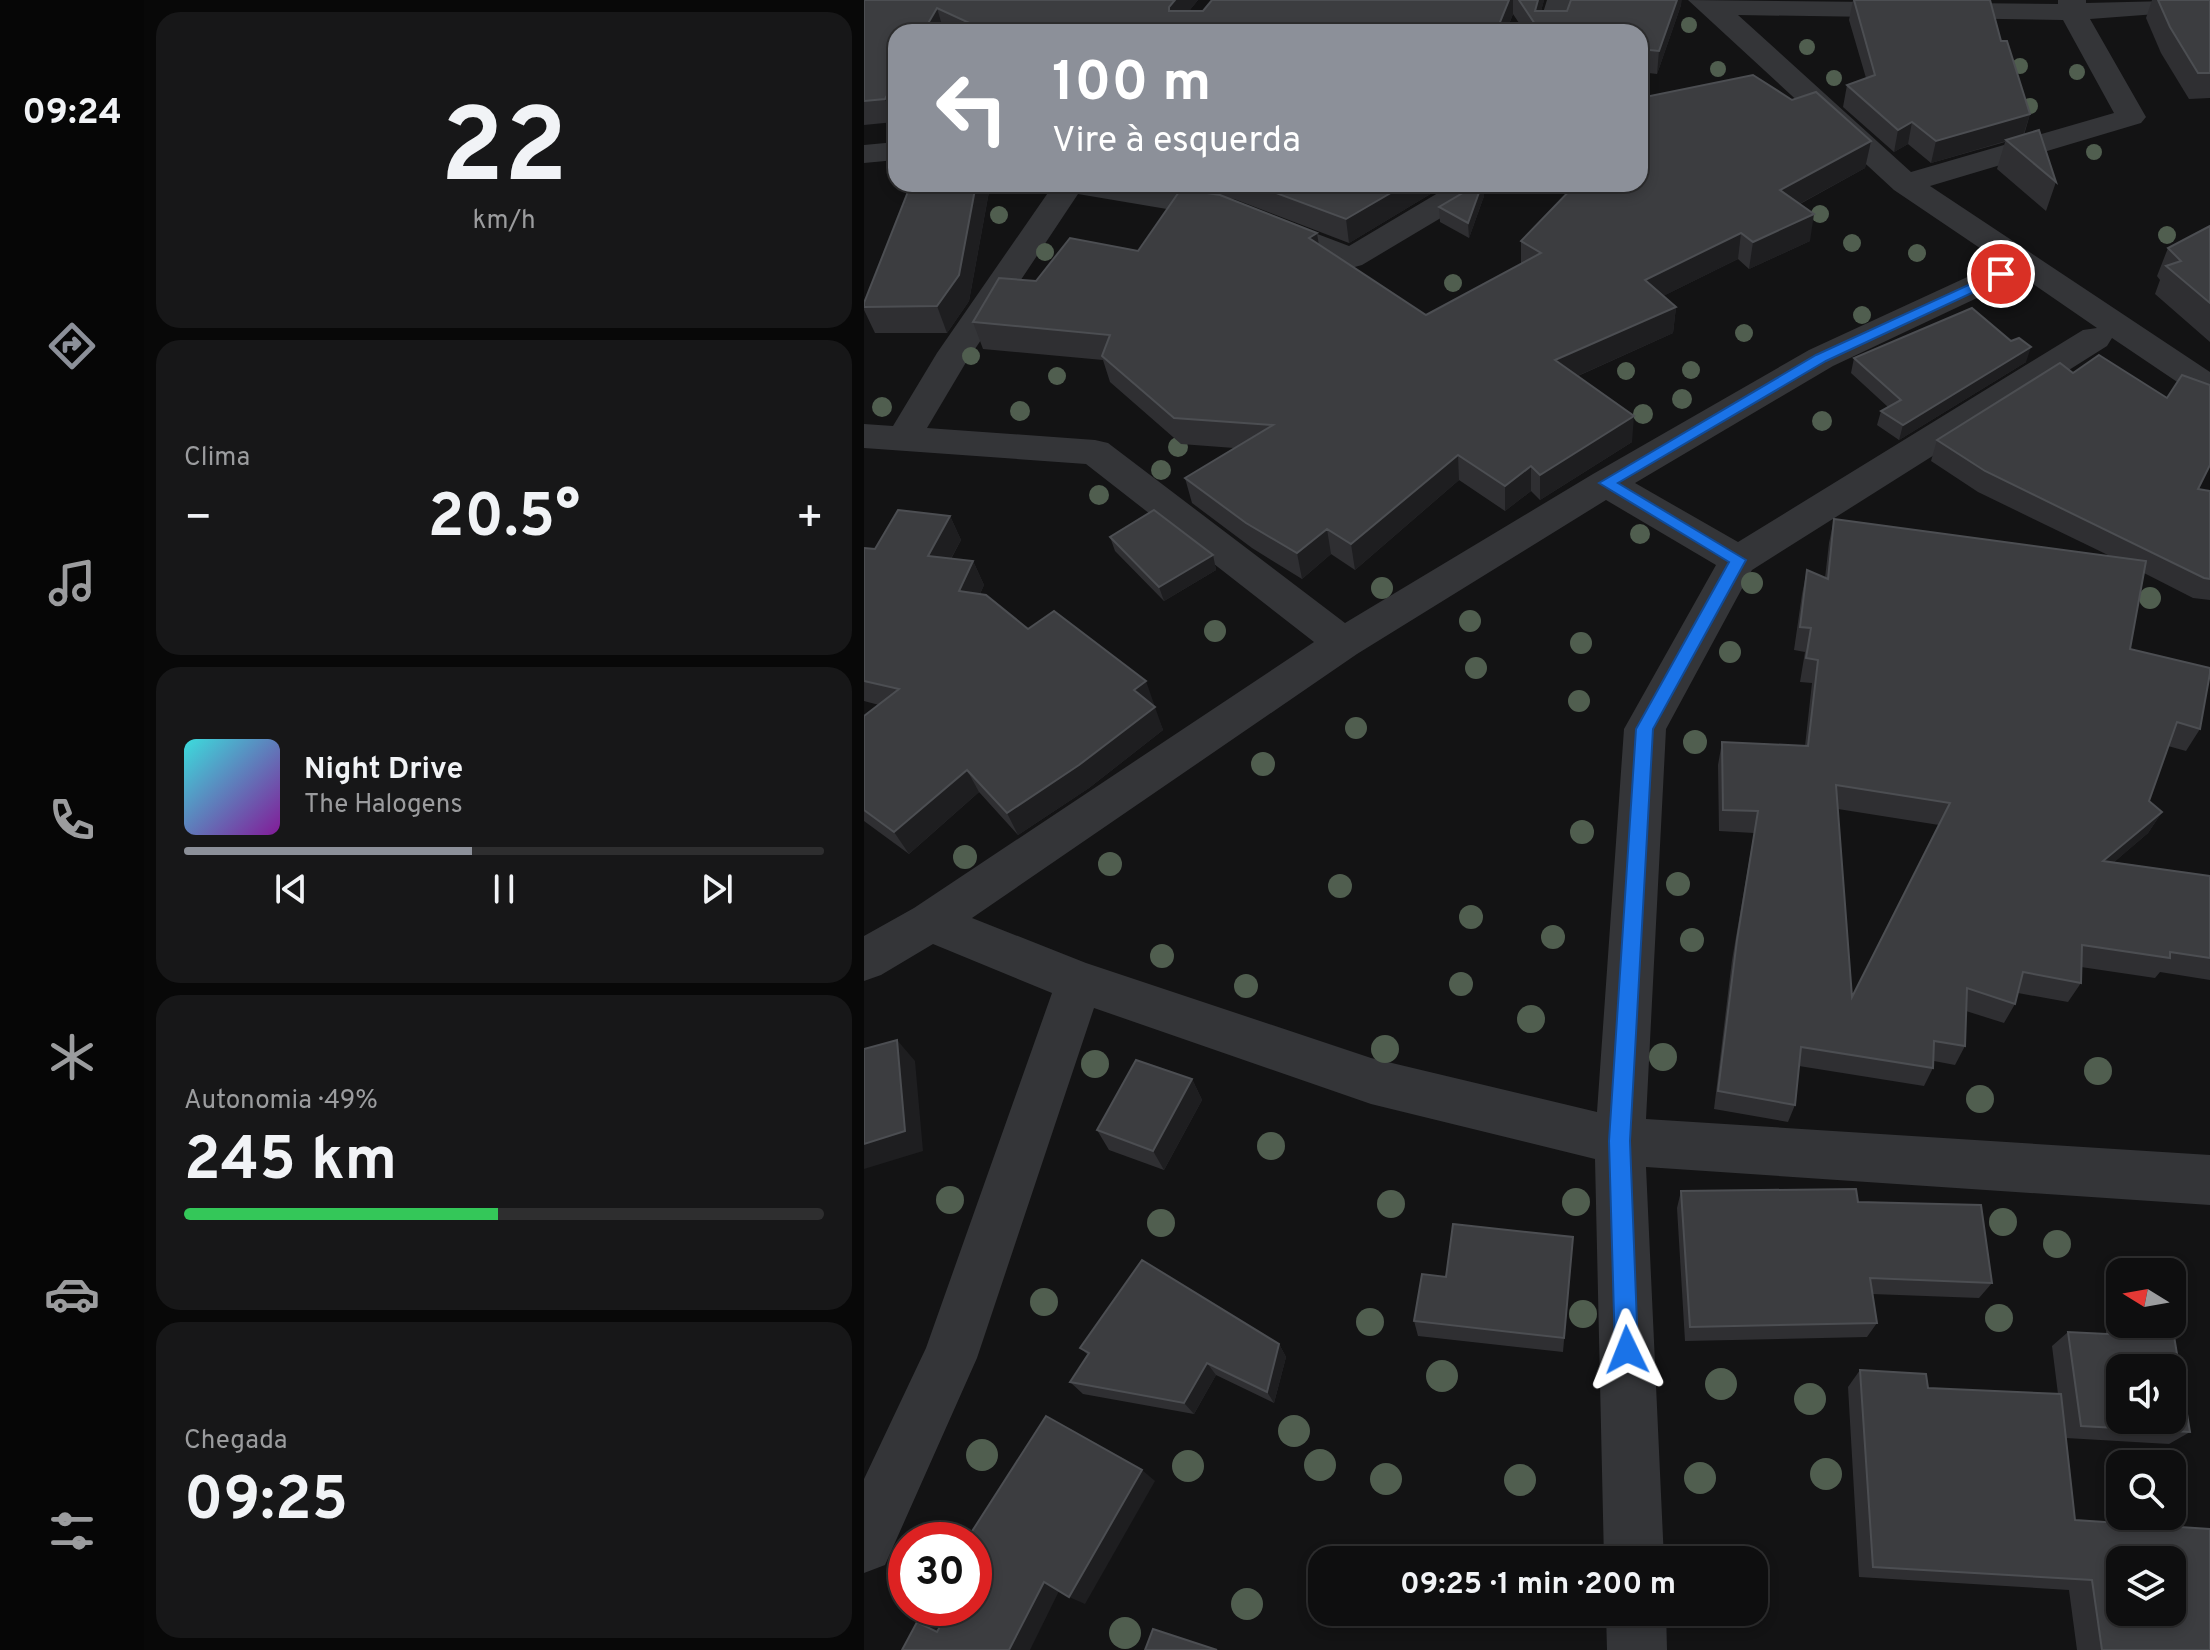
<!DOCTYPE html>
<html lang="pt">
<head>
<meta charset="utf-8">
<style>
	body { margin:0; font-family:Overpass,sans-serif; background:#171718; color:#f1f3f6; height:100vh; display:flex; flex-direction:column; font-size:30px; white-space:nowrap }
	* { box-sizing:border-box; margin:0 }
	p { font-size:26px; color:#9b9c9e }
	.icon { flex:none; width:44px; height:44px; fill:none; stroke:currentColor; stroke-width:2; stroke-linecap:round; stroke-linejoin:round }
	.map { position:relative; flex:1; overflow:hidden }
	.panel { display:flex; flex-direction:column; gap:12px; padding:12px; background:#080808; width:720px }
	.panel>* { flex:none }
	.banner { position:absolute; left:24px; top:24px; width:760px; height:168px; border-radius:24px; box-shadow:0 4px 12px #0003,0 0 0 2px #2e2e2f; background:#8c9099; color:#fff; overflow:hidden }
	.needle { width:52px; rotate:281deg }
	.buttons { position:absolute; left:1242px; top:1258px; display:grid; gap:16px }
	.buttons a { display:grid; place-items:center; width:80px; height:80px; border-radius:16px; background:#0e0e0f; box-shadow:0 4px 12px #0003,0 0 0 2px #2e2e2f; font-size:40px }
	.speed { position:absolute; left:24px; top:1522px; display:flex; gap:16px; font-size:40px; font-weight:700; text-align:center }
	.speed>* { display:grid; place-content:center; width:104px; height:104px; border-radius:50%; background:#0e0e0f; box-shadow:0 4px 12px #0003,0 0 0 2px #2e2e2f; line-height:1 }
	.speed .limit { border:12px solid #d22; background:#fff; color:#111 }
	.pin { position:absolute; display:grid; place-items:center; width:68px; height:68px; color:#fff; margin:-34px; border:4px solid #fff; border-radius:50%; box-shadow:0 2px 8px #0007 }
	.me { position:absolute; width:88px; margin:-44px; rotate:358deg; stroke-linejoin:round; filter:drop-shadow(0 0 6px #0008) }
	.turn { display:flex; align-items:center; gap:28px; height:168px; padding:0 32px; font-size:36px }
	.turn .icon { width:104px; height:104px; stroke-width:2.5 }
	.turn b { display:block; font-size:56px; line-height:68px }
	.big { font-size:60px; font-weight:700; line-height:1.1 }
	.panel .card { flex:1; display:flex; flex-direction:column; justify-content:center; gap:12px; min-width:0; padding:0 28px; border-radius:24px; background:#171718 }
	.panel .dial { align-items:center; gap:0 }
	.dial b { font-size:104px; line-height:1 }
	.song { display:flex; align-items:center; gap:24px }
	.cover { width:96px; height:96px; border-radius:12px; background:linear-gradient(135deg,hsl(180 70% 55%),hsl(290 70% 35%)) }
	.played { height:8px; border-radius:4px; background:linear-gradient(90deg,#8c9099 45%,#2e2e2f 45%) }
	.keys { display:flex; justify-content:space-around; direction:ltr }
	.heat { display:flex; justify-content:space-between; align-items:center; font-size:44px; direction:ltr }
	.charge { height:12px; border-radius:6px; background:linear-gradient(90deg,#34c759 49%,#2e2e2f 0) }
	.trip { position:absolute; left:444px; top:1546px; width:460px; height:80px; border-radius:24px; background:#0e0e0f; box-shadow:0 4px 12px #0003,0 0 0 2px #2e2e2f; font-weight:700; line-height:80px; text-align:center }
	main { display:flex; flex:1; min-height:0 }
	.tab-bar { display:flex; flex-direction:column; width:144px; justify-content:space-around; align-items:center; background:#060606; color:#9b9c9e }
	.tab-bar .icon { width:56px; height:56px }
	.tab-bar .active { color:#8c9099 }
	.tab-bar b { font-size:36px; color:#f1f3f6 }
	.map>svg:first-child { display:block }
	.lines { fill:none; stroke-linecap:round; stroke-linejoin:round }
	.minor { fill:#343538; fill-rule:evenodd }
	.tree { fill:#505e4f }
	.wall { fill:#2f2f32; fill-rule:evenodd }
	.shaded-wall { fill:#1e1e20 }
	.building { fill:#3c3d40; stroke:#4c4e52; stroke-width:2; fill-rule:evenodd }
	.route { fill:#1a73e8; stroke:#114b97; stroke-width:2 }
</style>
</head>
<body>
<main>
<nav class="tab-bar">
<b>09:24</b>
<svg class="icon active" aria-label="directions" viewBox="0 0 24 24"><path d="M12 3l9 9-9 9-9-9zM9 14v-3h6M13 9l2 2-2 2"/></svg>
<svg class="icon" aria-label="music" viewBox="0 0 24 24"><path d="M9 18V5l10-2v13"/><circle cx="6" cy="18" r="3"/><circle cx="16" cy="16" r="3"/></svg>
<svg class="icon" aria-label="phone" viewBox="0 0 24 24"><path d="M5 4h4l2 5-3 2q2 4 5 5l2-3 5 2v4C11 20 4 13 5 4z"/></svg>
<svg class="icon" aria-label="climate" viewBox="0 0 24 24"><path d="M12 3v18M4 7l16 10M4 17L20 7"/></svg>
<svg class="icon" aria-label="car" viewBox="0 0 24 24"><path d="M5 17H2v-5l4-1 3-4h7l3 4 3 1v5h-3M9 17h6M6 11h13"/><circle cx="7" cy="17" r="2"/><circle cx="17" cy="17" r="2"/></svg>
<svg class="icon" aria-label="filters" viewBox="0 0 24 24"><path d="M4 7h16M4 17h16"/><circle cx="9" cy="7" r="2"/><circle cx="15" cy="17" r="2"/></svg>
</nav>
<section class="panel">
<div class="card dial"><b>22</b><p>km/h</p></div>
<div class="card"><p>Clima</p>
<div class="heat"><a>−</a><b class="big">20.5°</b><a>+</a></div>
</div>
<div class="card">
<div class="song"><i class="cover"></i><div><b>Night Drive</b><p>The Halogens</p></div></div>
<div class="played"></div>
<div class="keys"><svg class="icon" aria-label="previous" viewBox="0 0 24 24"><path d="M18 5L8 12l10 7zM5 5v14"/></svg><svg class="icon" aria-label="pause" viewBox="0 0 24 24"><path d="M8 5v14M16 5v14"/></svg><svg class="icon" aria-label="next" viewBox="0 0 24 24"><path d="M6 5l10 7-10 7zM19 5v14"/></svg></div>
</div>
<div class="card"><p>Autonomia · 49%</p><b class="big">245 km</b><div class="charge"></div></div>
<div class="card"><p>Chegada</p><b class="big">09:25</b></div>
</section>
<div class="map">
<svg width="1346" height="1650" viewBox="0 0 1346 1650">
	<rect width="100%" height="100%" fill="#131314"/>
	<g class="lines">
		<g class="minor">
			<path d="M683,0H711L701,32H673Z"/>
			<path d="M824,0L1194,4V0H1222V3L1346,0V10L1226,19L1282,117L1277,123L1066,186L1346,372V400L1334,396L1248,338L1243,346L888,570L802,729L782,1119L1346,1155V1205L782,1167L800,1560H740L731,1159L507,1104L230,1008L113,1358L21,1565L0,1573V1479L62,1348L188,993L69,944L17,975L0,981V936L50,908L450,642L222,464L0,448V424L29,426L73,353L190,184H266L369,202L485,246L589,184H626L622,191L498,265L487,268L362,219L214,194L101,364L63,428L231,440L244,443L481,623L729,474L945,350L1125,267L1141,265L1030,190ZM874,15L1199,20L1250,113L1047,172ZM1153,273L1233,328L1219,330L874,542L771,483L969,366L1149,281ZM742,500L852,565L760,729L733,1112L507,1058L222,963L108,918L493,654Z"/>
			<path d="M32,142V160L0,163V145Z"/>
			<path d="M742,1612H802L803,1650H743Z"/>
		</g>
	</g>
	<g class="tree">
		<circle cx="825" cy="25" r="8"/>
		<circle cx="943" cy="47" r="8"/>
		<circle cx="1156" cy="66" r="8"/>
		<circle cx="854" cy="69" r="8"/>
		<circle cx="1213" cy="72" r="8"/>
		<circle cx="970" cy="78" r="8"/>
		<circle cx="1166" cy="106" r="8"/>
		<circle cx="1230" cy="152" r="8"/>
		<circle cx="956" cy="214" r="9"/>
		<circle cx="135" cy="215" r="9"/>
		<circle cx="1303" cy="235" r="9"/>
		<circle cx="988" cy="243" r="9"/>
		<circle cx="181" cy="252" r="9"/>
		<circle cx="1053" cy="253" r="9"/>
		<circle cx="589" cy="283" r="9"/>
		<circle cx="998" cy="315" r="9"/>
		<circle cx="880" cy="333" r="9"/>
		<circle cx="107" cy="356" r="9"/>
		<circle cx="827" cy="370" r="9"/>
		<circle cx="762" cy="371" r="9"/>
		<circle cx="193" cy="376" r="9"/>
		<circle cx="818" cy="399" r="10"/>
		<circle cx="18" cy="407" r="10"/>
		<circle cx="156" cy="411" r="10"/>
		<circle cx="779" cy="414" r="10"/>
		<circle cx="958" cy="421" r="10"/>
		<circle cx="314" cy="447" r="10"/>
		<circle cx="297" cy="470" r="10"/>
		<circle cx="235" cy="495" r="10"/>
		<circle cx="776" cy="534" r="10"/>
		<circle cx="888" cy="583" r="11"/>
		<circle cx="518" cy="588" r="11"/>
		<circle cx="1286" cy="598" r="11"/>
		<circle cx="606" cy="621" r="11"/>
		<circle cx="351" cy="631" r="11"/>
		<circle cx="717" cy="643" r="11"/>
		<circle cx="866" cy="652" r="11"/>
		<circle cx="612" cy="668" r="11"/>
		<circle cx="715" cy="701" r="11"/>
		<circle cx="492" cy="728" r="11"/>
		<circle cx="831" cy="742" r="12"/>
		<circle cx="399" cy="764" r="12"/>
		<circle cx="718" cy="832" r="12"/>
		<circle cx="101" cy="857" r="12"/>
		<circle cx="246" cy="864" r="12"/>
		<circle cx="814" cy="884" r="12"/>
		<circle cx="476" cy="886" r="12"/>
		<circle cx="607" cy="917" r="12"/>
		<circle cx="689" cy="937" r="12"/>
		<circle cx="828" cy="940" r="12"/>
		<circle cx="298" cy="956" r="12"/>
		<circle cx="597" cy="984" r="12"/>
		<circle cx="382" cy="986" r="12"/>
		<circle cx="667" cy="1019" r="14"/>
		<circle cx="521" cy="1049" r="14"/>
		<circle cx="799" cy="1057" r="14"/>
		<circle cx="231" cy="1064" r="14"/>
		<circle cx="1234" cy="1071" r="14"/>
		<circle cx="1116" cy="1099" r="14"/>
		<circle cx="407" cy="1146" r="14"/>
		<circle cx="86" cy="1200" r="14"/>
		<circle cx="712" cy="1202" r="14"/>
		<circle cx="527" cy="1204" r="14"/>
		<circle cx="1139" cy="1222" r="14"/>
		<circle cx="297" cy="1223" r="14"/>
		<circle cx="1193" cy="1244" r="14"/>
		<circle cx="180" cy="1302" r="14"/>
		<circle cx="719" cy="1314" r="14"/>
		<circle cx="1135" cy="1318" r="14"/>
		<circle cx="506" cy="1322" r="14"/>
		<circle cx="578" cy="1376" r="16"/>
		<circle cx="857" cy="1384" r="16"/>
		<circle cx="946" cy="1399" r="16"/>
		<circle cx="430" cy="1431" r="16"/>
		<circle cx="118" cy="1455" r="16"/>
		<circle cx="456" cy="1465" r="16"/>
		<circle cx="324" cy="1466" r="16"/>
		<circle cx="962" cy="1474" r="16"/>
		<circle cx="836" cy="1478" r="16"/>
		<circle cx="522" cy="1479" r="16"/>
		<circle cx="656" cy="1480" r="16"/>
		<circle cx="383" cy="1604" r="16"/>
		<circle cx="261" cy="1633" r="16"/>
	</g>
	<g class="wall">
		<path d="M0,0H334L325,11H339L348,0H680L677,11H703L817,5L793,74L776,72V32H661L649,14L642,32H32V118L30,122L0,125Z"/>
		<path d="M989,0H1126L1137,41L1166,114L1160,135L1192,182L1182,211L1133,169L1141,142L1067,163L1044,144L1030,152L979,107L983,85L1002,78L985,20Z"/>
		<path d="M1288,0H1346V98L1325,99L1297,53L1282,18Z"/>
		<path d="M928,100L1007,141L1001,168L936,204L946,241L885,269L874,259L799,296L812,307L809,333L714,376L768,442L676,500L667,491L641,511L595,480L491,570L467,554L438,579L388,548L328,503L321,478L370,448L317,444L246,382L239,360L119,349L109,322L172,281L274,251L337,192L335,184H583L485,243L370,199L362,198L455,244L562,315L657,264V241Z"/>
		<path d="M47,184H125L126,186L105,301L83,333H11L0,310V303Z"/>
		<path d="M614,184H620V196L605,238L576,222L575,207Z"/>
		<path d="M1346,226V342L1291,294L1296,280L1293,276L1304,248Z"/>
		<path d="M990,358L1162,362L1035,440L1013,425L1017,411L1024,407L987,373Z"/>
		<path d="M1073,440L1346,491V600L1329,598L1280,573L1266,649L1336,729L1322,751L1304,746L1285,801L1298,812L1284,833L1250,862L1346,876V980L1296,972L1291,978L1217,967V983L1204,1002L1154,993L1151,1004L1140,1023L1102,1011L1101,1046L1091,1065L1070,1061L1069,1068L1060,1086L935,1066L931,1105L924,1122L850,1109L868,960L890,833L855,831L854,765L858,742L941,746L948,683L936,682L941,652L930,650L938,594L943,570L961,578L965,543L970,519L1246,556L1114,492L1067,461ZM974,809L1075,825L988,997Z"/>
		<path d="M86,516L97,540L87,559L109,561L120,585L116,594L164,629L290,704L289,705L299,730L225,788L154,835L115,792L45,854L0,821V716L15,705L0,701V548L11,549Z"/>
		<path d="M246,537L349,555L352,570L300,601L251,551Z"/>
		<path d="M328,1079L338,1100L300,1170L245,1150L233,1130Z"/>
		<path d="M817,1191L994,1202L1128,1283L1115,1298L1008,1294L1013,1323L1003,1337L821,1341L813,1208Z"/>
		<path d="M709,1237L699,1352L554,1336L550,1321Z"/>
		<path d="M1256,1317V1324H1308L1326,1432L1305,1444L1202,1438L1211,1520L1346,1650H1213L1205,1590L995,1577L984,1387L996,1370L1064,1388L1194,1394L1188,1346L1204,1332L1242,1334V1329Z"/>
		<path d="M415,1344L422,1357L410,1403L352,1375L330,1414L219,1394L206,1382L224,1355L216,1348Z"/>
	</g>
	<g class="shaded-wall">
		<path d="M311,0H334L310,30L305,7Z"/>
		<path d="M645,0H649V14L642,32H632Z"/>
		<path d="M674,0H680L673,27L671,11Z"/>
		<path d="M813,0H818L817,5L793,74L795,51Z"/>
		<path d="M73,8L80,32H59Z"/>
		<path d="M32,79V118L30,122L21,99Z"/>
		<path d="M1166,114L1159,136L1067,163L1072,141Z"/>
		<path d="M1048,122L1044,144L1030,152L1034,130Z"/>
		<path d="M1007,141L1001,168L913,216L916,190Z"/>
		<path d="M112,184H125L126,186L105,301L83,333L73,306Z"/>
		<path d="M542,184H583L485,243L482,219Z"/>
		<path d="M618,184H620V196L605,238L604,223Z"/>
		<path d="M950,214L946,241L885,269L889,242Z"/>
		<path d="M453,233L457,259L445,238Z"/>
		<path d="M877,233L874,259L779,306L781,280Z"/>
		<path d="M812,307L809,333L691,386V360Z"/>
		<path d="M1167,347L1162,362L1035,440L1039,425Z"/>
		<path d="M770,416L768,442L676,500V475Z"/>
		<path d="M594,455L595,480L491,570L487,544Z"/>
		<path d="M667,466V491L641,511V486Z"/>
		<path d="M86,516L97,540L75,580L64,556Z"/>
		<path d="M463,529L467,554L438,579L433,553Z"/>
		<path d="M349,555L352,570L300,601L295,587Z"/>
		<path d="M109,561L120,585L106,615L95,591Z"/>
		<path d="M282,681L290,704L278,713L270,690Z"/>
		<path d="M291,707L299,730L225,788L154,835L143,813Z"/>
		<path d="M103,770L115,792L45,854L30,832Z"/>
		<path d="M1298,812L1284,833L1227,882L1239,861Z"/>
		<path d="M33,1040L51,1061L59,1151L0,1169V1144Z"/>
		<path d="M328,1079L338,1100L300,1170L289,1151Z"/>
		<path d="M415,1344L422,1357L410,1403L403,1392Z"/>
		<path d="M343,1363L352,1375L330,1414L320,1403Z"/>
		<path d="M278,1470L291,1481L221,1604L205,1597Z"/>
		<path d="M180,1582L196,1589L166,1650H145Z"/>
		<path d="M53,1622L74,1629L73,1632Z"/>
	</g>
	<g class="building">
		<path d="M0,0H311L305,7V11H339L348,0H645L632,32H110L112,26L73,8L59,32H32V79L21,99L0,101Z"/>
		<path d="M655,0H674L671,11H703L707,0H813L795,51L776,49V32H720L673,27Z"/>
		<path d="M990,0H1126L1137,41H1143L1166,114L1072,141L1048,122L1034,130L983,85L1011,75Z"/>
		<path d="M1294,0H1346V73H1334L1306,27Z"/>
		<path d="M889,75L928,100L952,92L1007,141L916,190L950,214L889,242L877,233L781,280L812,307L691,360L770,416L676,475L667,466L641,486L594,455L487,544L463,529L433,553L382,523L321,478L409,425L310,418L238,356L246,335L109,322L135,278L172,281L206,238L274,251L317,189L356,195L453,233L445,238L562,315L677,253L657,241L712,184H776V98Z"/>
		<path d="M1175,130L1192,182L1142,140Z"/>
		<path d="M47,184H112L95,275L73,306L0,307V303Z"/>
		<path d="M388,184H542L482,219Z"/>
		<path d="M614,184H618L604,223L575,207Z"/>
		<path d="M1346,226V303L1302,266L1317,261L1304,248Z"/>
		<path d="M1108,308L1147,341L1155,338L1167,347L1039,425L1017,411L1037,400L990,358Z"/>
		<path d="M1235,355L1303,398L1318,375L1346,385V465L1334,489L1346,491V579L1340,578L1121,471L1073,440L1196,363L1209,373Z"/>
		<path d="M34,510L86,516L64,556L109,561L95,591L122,595L164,629L190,611L282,681L270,690L291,707L215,765L143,813L103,770L30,832L0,810V716L35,689L0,681V548L11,549Z"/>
		<path d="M290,510L349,555L295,587L246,537Z"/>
		<path d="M970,519L1282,561L1266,649L1346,668V673L1336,729L1313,722L1285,801L1298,812L1239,861L1346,876V958L1306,952V958L1218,945L1217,983L1159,972L1151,1004L1103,988L1101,1046L1070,1041L1069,1068L937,1047L931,1105L854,1091L873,940L894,811L859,810L858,742L944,746L954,660L942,658L947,628L936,627L943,570L964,579ZM972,785L1086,803L988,997Z"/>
		<path d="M33,1040L41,1131L0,1144V1049Z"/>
		<path d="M272,1060L328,1079L289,1151L233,1130Z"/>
		<path d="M992,1189L994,1202L1117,1205L1128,1283L1006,1278L1013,1323L826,1327L817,1191Z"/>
		<path d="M589,1224L709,1237L700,1338L550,1321L558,1274L582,1277Z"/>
		<path d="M278,1260L415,1344L403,1392L343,1363L320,1403L206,1382L225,1353L216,1348Z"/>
		<path d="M1261,1324H1308L1326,1432L1217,1426L1204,1332L1263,1335ZM1256,1368H1308V1420H1256Z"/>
		<path d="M996,1370L1062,1374L1064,1388L1197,1394L1211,1520L1346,1529V1650H1238L1228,1580L1009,1567ZM1256,1560H1308V1612H1256Z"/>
		<path d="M182,1416L278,1470L205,1597L180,1582L145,1650H38L53,1622L73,1632L86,1608H110V1563L120,1545L105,1536Z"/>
		<path d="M289,1629L353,1650H281Z"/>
	</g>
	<path class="route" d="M1137,270L1142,271V277L962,361L754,483L882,560L789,729L766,1141L774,1350L771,1358L763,1362L755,1358L751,1350L745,1141L772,729L865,562L735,483L952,355Z"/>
</svg>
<div class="buttons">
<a><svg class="needle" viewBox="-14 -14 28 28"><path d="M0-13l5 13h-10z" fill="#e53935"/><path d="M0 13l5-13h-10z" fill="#9b9c9e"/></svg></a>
<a><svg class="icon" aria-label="sound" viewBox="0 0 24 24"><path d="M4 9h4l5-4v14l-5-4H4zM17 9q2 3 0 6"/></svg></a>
<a><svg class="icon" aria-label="search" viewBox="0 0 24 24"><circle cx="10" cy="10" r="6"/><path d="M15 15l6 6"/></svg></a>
<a><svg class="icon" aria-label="layers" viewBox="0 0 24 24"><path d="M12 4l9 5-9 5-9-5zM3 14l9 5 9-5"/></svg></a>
</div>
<div class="speed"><div class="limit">30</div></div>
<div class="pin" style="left:1137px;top:274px;background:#d93025"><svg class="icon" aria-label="arrive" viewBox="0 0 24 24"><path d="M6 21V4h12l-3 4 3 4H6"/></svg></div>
<svg class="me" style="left:763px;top:1350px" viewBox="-20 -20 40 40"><path d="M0-17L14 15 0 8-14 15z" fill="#1a73e8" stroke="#fff" stroke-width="4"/></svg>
<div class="trip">09:25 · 1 min · 200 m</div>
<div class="banner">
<div class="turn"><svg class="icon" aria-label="left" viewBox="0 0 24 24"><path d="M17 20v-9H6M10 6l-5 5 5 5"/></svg><div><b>100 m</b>Vire à esquerda</div></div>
</div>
</div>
</main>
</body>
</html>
